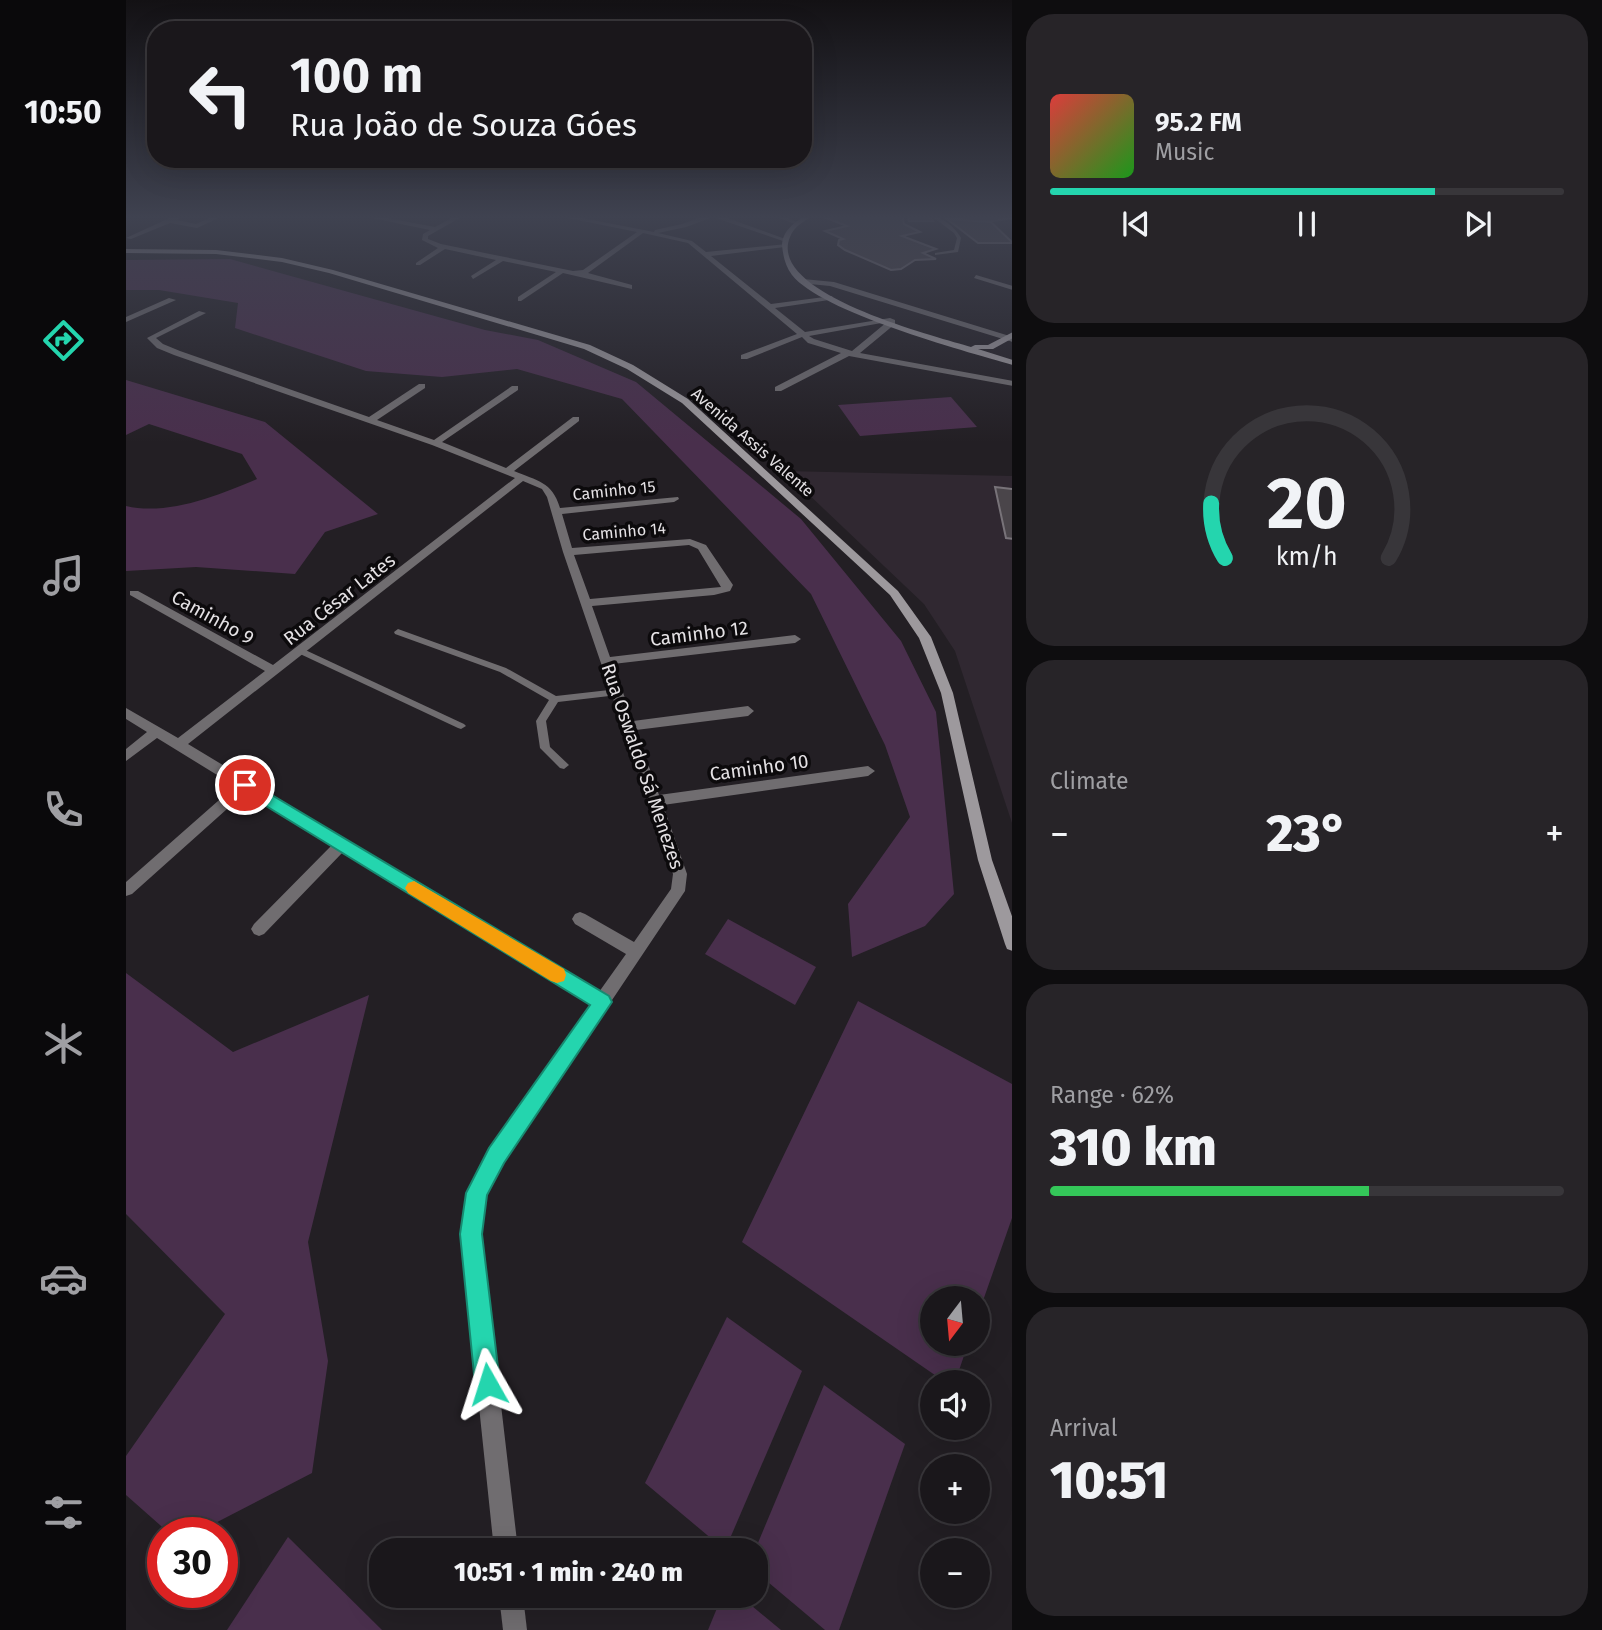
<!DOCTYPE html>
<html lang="en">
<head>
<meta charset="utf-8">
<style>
	body { margin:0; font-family:"Fira Sans",sans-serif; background:#272428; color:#f1f3f6; height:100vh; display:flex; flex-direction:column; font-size:26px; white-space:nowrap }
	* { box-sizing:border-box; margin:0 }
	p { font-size:23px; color:#9f9fa3 }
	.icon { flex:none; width:38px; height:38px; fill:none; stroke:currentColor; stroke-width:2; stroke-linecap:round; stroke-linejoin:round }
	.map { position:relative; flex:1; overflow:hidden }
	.drawer { display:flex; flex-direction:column; gap:14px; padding:14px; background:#0e0d0f; width:590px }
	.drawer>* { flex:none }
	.guide { position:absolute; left:21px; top:21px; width:665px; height:147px; border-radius:28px; box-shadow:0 7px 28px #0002,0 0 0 2px #38363a; background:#1a171b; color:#f1f3f6; overflow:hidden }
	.needle { width:46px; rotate:196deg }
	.tools { position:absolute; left:794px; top:1286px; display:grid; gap:14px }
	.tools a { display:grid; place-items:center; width:70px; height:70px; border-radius:50%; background:#1a171b; box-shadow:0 7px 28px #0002,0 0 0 2px #38363a; font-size:35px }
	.speed { position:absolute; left:21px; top:1517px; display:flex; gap:14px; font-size:35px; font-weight:700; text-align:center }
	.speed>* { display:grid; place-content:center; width:91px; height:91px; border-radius:50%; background:#1a171b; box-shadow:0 7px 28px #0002,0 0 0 2px #38363a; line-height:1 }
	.speed .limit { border:10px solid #d22; background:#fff; color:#111 }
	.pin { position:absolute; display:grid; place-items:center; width:60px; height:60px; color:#fff; margin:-30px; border:4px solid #fff; border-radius:50%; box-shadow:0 2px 7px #0007 }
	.me { position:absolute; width:77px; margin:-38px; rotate:354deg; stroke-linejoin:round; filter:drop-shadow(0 0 5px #0008) }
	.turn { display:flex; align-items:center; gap:24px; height:147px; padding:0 28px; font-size:32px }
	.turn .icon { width:91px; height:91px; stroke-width:2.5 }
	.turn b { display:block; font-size:49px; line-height:60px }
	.big { font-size:52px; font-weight:800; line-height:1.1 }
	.drawer .tile { flex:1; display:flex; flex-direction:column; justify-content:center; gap:10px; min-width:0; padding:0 24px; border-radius:28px; background:#272428 }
	.drawer .dial { align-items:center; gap:0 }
	.dial svg { height:182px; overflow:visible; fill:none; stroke:#38363a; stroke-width:7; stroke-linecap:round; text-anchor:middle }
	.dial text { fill:#f1f3f6; stroke:none }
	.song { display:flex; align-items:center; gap:21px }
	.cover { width:84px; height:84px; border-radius:10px; background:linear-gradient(135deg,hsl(0 70% 55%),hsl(120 70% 35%)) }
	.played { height:7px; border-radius:4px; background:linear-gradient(90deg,#24d5ae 75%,#38363a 75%) }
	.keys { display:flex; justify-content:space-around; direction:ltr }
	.heat { display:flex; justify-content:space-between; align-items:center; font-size:38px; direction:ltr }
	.charge { height:10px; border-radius:5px; background:linear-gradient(90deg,#34c759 62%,#38363a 0) }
	.trip { position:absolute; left:243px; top:1538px; width:399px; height:70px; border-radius:28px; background:#1a171b; box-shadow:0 7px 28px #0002,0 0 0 2px #38363a; font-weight:800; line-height:70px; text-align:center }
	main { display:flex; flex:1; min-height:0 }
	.tab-bar { display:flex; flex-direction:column; width:126px; justify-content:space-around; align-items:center; background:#0a090b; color:#9f9fa3 }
	.tab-bar .icon { width:49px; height:49px }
	.tab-bar .selected { color:#24d5ae }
	.tab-bar b { font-size:32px; color:#f1f3f6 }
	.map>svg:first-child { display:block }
	.built { fill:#302831 }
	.green { fill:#492f4c }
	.building { fill:#4a454a; stroke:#787379; stroke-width:2 }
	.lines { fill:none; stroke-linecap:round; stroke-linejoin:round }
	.lane { fill:#706d70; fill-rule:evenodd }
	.street { fill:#706d70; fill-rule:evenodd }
	.secondary { fill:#9d999d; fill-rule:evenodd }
	.route { fill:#24d5ae; stroke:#178a71; stroke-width:2 }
	.slow { fill:#f59e0b }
	.labels { text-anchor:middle; stroke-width:7; stroke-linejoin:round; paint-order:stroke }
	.far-street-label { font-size:16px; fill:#e4e1e4; stroke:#0c0a0c }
	.street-label { font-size:19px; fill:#e4e1e4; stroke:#0c0a0c }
</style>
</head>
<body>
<main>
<nav class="tab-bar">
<b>10:50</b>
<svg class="icon selected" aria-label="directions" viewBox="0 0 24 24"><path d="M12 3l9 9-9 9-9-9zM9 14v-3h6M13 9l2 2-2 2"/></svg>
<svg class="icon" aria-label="music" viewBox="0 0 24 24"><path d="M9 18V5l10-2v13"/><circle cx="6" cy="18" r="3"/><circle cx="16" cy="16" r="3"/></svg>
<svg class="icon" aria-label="phone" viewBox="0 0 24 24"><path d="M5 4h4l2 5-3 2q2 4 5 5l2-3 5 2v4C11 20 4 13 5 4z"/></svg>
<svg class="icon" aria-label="climate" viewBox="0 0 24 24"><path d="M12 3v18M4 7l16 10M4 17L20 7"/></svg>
<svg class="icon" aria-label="car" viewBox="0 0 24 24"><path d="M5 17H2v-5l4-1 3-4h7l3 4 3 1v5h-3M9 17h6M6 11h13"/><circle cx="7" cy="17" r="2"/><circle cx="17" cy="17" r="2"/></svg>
<svg class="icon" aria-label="filters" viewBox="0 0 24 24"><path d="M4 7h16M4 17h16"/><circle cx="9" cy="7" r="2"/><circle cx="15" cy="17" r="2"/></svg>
</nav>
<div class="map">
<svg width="887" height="1630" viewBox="0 0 887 1630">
	<rect width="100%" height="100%" fill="#231f24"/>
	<path class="built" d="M658,471L886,476V823L829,651L798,604Z"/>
	<g class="green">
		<path d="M104,259L359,330L412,340L510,382L675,519L775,641L810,712L828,894L799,926L726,957L722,904L784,817L759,745L685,594L496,399L391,369L316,377L240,371L109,328L112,303L33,290H0V260Z"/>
		<path d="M0,380L139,422L252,514L199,532L169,574L70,567L0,571V506C42,516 93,495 131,479L116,454L23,424L0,435Z"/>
		<path d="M825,397L851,427L734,436L712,405Z"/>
		<path d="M602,919L690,967L669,1005L579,954Z"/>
		<path d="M0,973L107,1052L243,995L182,1242L202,1361L186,1473L70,1533H43L0,1495V1456L99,1314L0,1214Z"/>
		<path d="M732,1001L886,1084V1218L852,1315V1298H807V1344H842L829,1382H819L616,1242Z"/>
		<path d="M601,1317L676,1371L599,1550L519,1483Z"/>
		<path d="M698,1385L779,1444L713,1630H699L630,1572L629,1550Z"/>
		<path d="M162,1537L256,1630H101Z"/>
		<path d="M596,1596H614L655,1630H582Z"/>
	</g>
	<g class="building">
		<path d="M712,215H776L778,224L794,232L776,236L810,249L797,253L810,259L789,260L775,269L765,270L719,250L712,245L713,240L717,239L699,231L721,226L700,218Z"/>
		<path d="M782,215H802L807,221H783Z"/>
		<path d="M817,215H887V218L866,221H839L835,218H821Z"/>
		<path d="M821,219L865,222L887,243H852Z"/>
		<path d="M869,487L887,489V539L880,538Z"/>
	</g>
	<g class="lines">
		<g class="lane">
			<path d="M804,215C815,216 830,228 835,238L832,252L809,255V253L828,250L831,238L828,233Z"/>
			<path d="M272,629L380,668L430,696L492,689L497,692L492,695L432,702L420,721L424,747L443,765L438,769L434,768L414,748L410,721L423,700L374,672L269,634L268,632Z"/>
			<path d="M175,648L338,724L340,726L335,729L332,728L172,653L171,651Z"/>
		</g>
		<g class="street">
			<path d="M50,215H58L51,220L70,224L90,215H99L71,228L44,223L5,239L0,238Z"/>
			<path d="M231,215H245L309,227L331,215H339L302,236V239L315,244L447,271L457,270L511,232L427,215H441L528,232L529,230L556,224L581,215H593L662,240L657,241L587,217L560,227L532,233L566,241L580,252L661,244L659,247L585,256L645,304L706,296L707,298L703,300L649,308L679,332L764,318L769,320V324L734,353L887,381V386L723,356L655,391H649V387L715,353L682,343L676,337L621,359H615V355L671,334L562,243L517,233L462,273L506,285V289L437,273L395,301H392V297L430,272L377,261L347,279L345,276L370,260L319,249L294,265H290V263L312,248L296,240L297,234L304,230ZM761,322L726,351L688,339L683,336Z"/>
			<path d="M645,215H654L674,223L669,224Z"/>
			<path d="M850,275L887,286V290L848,278Z"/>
			<path d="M677,279L708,282L887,337V342L704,286L674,283Z"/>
			<path d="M43,298L50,300L0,322V317Z"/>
			<path d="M73,311L80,313L30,338L37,344L54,351L243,417L293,384H299V388L251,420L308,440L386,386H392V390L316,442L380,468L447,417H453V421L388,471C411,481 426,481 434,508L552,497L553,499L548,502L436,514L446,548L564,539L580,545L607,585L604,591L588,595L466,606L484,657L669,635L675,639L669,643L487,664L507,721L622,706L628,711L622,716L510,730L533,795L742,766L749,771L742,776L537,805L561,874L559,891L377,1163L360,1195L355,1234L392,1550H368L335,1234L342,1193L363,1149L465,1004L217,852L138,934L133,936L128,934L125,929L128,924L206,845L120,792L6,894L0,896V882L109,786L31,738L0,761V749L21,732L0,719V708L52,738L139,671L4,595V591H12L147,665L389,478L306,445L48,355L31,348L21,338ZM397,481L416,489L421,497L437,552L547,874L545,889L508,942L459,914L454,912L449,914L446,919L449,924L500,954L473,992L62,744ZM563,545L572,549L595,587L464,599L448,555Z"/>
			<path d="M373,1596H397L401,1630H377Z"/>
		</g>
		<g class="secondary">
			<path d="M680,215H687C678,222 668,226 664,237C640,294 809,336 845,347L849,345H862L887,332V338L867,349H852L887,360V365C838,351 695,312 666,275C659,266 657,255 656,245C657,230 668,223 680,215Z"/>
			<path d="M0,249L90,250L156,258L207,270L464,345L507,365L562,399L772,591L805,637L827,693L866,860L887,919V951L881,949L879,944L852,860L815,693L793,638L764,595L556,403L501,369L458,349L203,273L156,262L90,254L0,253Z"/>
		</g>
	</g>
	<linearGradient id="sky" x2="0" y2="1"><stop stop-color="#131114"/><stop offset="0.49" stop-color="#3f4250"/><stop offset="1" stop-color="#3f4250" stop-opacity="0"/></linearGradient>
	<rect width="887" height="443" fill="url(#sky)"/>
	<path class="route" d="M119,779L483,996L486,1002L378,1163L361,1195L356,1234L374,1384L370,1393L362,1396L353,1393L349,1384L334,1234L340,1193L363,1148L464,1005L114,790L111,785Z"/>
	<path class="slow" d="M288,881L438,969L440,975L438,981L431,983L425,981L282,893L279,888L282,883Z"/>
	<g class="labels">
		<g class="far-street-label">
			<text transform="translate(627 442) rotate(41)" y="6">Avenida Assis Valente</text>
			<text transform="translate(488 490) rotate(-6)" y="6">Caminho 15</text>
			<text transform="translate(498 531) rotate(-5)" y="6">Caminho 14</text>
		</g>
		<g class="street-label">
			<text transform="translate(213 599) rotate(-38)" y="7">Rua César Lates</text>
			<text transform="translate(87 617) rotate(29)" y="7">Caminho 9</text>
			<text transform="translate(573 633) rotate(-7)" y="7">Caminho 12</text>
			<text transform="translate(517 766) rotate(71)" y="7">Rua Oswaldo Sá Menezes</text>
			<text transform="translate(633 767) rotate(-8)" y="7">Caminho 10</text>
		</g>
	</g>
</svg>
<div class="tools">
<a><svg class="needle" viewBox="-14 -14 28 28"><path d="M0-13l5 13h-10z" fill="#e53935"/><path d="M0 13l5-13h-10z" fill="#9f9fa3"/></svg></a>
<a><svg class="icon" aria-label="sound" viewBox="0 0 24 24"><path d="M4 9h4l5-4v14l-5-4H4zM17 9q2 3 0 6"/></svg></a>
<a>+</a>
<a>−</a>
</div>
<div class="speed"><div class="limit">30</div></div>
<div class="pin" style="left:119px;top:785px;background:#d93025"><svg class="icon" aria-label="arrive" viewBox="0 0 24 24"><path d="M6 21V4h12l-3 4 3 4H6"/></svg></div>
<svg class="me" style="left:362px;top:1384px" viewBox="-20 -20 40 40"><path d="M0-17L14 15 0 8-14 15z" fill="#24d5ae" stroke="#fff" stroke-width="4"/></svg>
<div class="trip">10:51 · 1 min · 240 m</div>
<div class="guide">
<div class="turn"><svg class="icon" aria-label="left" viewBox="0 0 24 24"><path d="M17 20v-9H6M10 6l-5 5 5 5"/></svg><div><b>100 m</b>Rua João de Souza Góes</div></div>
</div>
</div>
<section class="drawer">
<div class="tile">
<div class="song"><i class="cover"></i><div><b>95.2 FM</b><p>Music</p></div></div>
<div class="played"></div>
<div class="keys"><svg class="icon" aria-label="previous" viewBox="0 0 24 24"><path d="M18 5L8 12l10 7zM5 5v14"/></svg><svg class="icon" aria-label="pause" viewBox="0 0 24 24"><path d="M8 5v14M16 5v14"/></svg><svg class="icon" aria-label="next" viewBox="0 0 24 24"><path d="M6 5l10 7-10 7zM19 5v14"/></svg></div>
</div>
<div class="tile dial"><svg viewBox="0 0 100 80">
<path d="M14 69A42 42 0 1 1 86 69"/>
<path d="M14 69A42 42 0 0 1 8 45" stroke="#24d5ae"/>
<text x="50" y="56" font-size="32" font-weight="700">20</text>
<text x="50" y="72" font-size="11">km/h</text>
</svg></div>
<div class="tile"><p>Climate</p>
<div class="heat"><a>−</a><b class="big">23°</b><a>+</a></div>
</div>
<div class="tile"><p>Range · 62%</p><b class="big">310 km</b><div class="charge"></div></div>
<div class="tile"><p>Arrival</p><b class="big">10:51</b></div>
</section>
</main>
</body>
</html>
